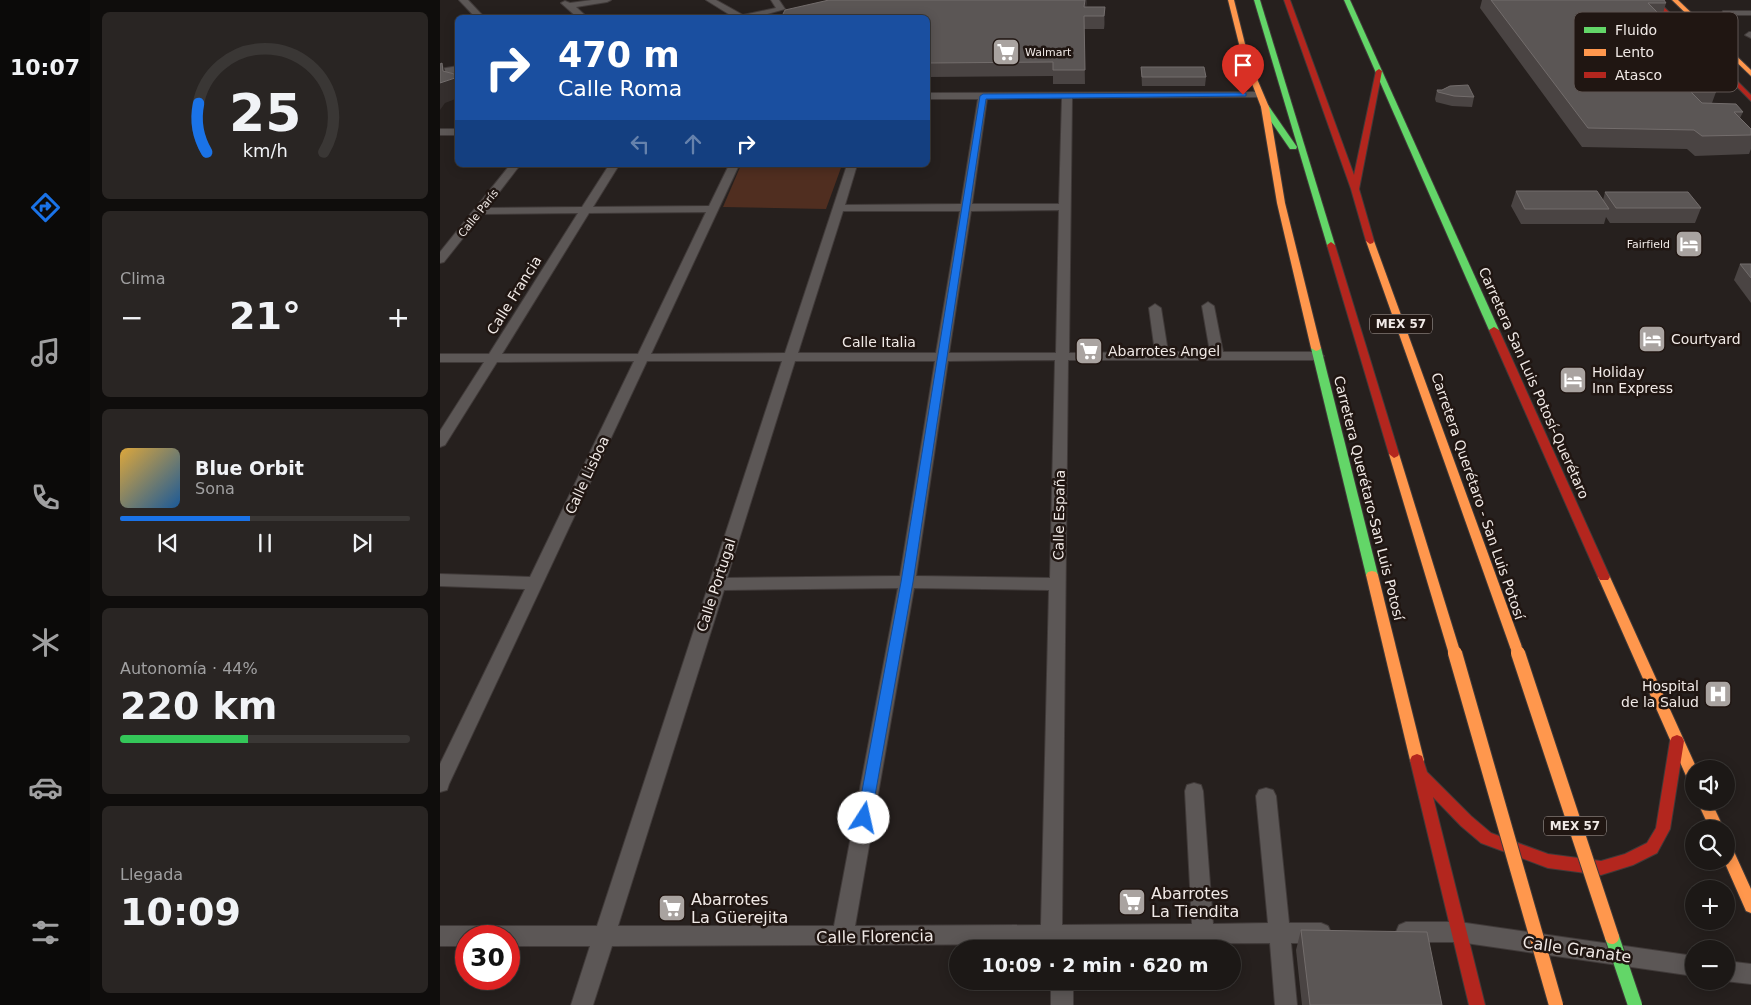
<!DOCTYPE html>
<html lang="es">
<head>
<meta charset="utf-8">
<style>
	body { margin:0; font-family:"DejaVu Sans",sans-serif; background:#292523; color:#f1f3f6; height:100vh; display:flex; flex-direction:column; font-size:19px; white-space:nowrap }
	* { box-sizing:border-box; margin:0 }
	p { font-size:16px; color:#a0a0a1 }
	.icon { flex:none; width:28px; height:28px; fill:none; stroke:currentColor; stroke-width:2; stroke-linecap:round; stroke-linejoin:round }
	.map { position:relative; flex:1; overflow:hidden }
	.panel { display:flex; flex-direction:column; gap:12px; padding:12px; background:#0f0d0c; width:350px }
	.panel>* { flex:none }
	.hud { position:absolute; left:15px; top:15px; width:475px; height:152px; border-radius:8px; box-shadow:0 2px 12px #0003,0 0 0 1px #3a3735; background:#1a4fa0; color:#fff; overflow:hidden }
	.controls { position:absolute; left:1245px; top:760px; display:grid; gap:10px }
	.controls a { display:grid; place-items:center; width:50px; height:50px; border-radius:50%; background:#1c1816; box-shadow:0 2px 12px #0003,0 0 0 1px #3a3735; font-size:25px }
	.speed { position:absolute; left:15px; top:925px; display:flex; gap:10px; font-size:25px; font-weight:700; text-align:center }
	.speed>* { display:grid; place-content:center; width:65px; height:65px; border-radius:50%; background:#1c1816; box-shadow:0 2px 12px #0003,0 0 0 1px #3a3735; line-height:1 }
	.speed .limit { border:8px solid #d22; background:#fff; color:#111 }
	.pin { position:absolute; display:grid; place-items:center; width:42px; height:42px; color:#fff; margin:-51px -21px; border-radius:50% 50% 50% 0; rotate:-45deg; box-shadow:0 0 5px #0007 }
	.pin .icon { rotate:45deg }
	.me { position:absolute; width:55px; margin:-28px; rotate:10deg; stroke-linejoin:round; filter:drop-shadow(0 0 4px #0008) }
	.turn { display:flex; align-items:center; gap:18px; height:105px; padding:0 20px; font-size:22px }
	.turn .icon { width:65px; height:65px; stroke-width:2.5 }
	.turn b { display:block; font-size:35px; line-height:42px }
	.lanes { display:flex; align-items:center; height:48px; padding:0 20px; background:#0003; justify-content:center; gap:25px; direction:ltr }
	.lanes .off { opacity:.35 }
	.big { font-size:38px; font-weight:700; line-height:1.1 }
	.panel .tile { flex:1; display:flex; flex-direction:column; justify-content:center; gap:8px; min-width:0; padding:0 18px; border-radius:8px; background:#292523 }
	.panel .dial { align-items:center; gap:0 }
	.dial svg { height:130px; overflow:visible; fill:none; stroke:#3a3735; stroke-width:7; stroke-linecap:round; text-anchor:middle }
	.dial text { fill:#f1f3f6; stroke:none }
	.song { display:flex; align-items:center; gap:15px }
	.cover { width:60px; height:60px; border-radius:8px; background:linear-gradient(135deg,hsl(40 70% 55%),hsl(210 70% 35%)) }
	.played { height:5px; border-radius:2px; background:linear-gradient(90deg,#1a73e8 45%,#3a3735 45%) }
	.keys { display:flex; justify-content:space-around; direction:ltr }
	.heat { display:flex; justify-content:space-between; align-items:center; font-size:28px; direction:ltr }
	.charge { height:8px; border-radius:4px; background:linear-gradient(90deg,#34c759 44%,#3a3735 0) }
	.trip { position:absolute; left:509px; top:940px; width:292px; height:50px; border-radius:25px; background:#1c1816; box-shadow:0 2px 12px #0003,0 0 0 1px #3a3735; font-weight:700; line-height:50px; text-align:center }
	main { display:flex; flex:1; min-height:0 }
	.tabs { display:flex; flex-direction:column; width:90px; justify-content:space-around; align-items:center; background:#0b0a09; color:#a0a0a1 }
	.tabs .icon { width:35px; height:35px }
	.tabs .active { color:#1a73e8 }
	.tabs b { font-size:22px; color:#f1f3f6 }
	.map>svg:first-child { display:block }
	.green { fill:#502e20 }
	.lines { fill:none; stroke-linecap:round; stroke-linejoin:round }
	.street-casing { stroke:#403a39; stroke-width:2 }
	.fast-casing { stroke:#403a39; stroke-width:2 }
	.slow-casing { stroke:#403a39; stroke-width:2 }
	.jam-casing { stroke:#403a39; stroke-width:2 }
	.street { fill:#5c5756; fill-rule:evenodd }
	.fast { fill:#63d668; fill-rule:evenodd }
	.slow { fill:#ff974d; fill-rule:evenodd }
	.jam { fill:#b3261e; fill-rule:evenodd }
	.fast-bridge-casing { stroke:#403a39; stroke-width:16; stroke-linecap:butt }
	.slow-bridge-far1-casing { stroke:#403a39; stroke-width:13; stroke-linecap:butt }
	.slow-bridge-casing { stroke:#403a39; stroke-width:16; stroke-linecap:butt }
	.fast-bridge { stroke:#63d668; stroke-width:14 }
	.slow-bridge-far1 { stroke:#ff974d; stroke-width:11 }
	.slow-bridge { stroke:#ff974d; stroke-width:14 }
	.wall { fill:#4a4443 }
	.shaded-wall { fill:#342e2d }
	.building { fill:#5b5655; stroke:#736d6c }
	.route { fill:#1a73e8; stroke:#114b97 }
	.labels { text-anchor:middle; stroke-width:5; stroke-linejoin:round; paint-order:stroke }
	.far-poi-label { font-size:11px; fill:#f0e9e6; stroke:#201612; text-anchor:start }
	.far-street-label { font-size:11px; fill:#f0e9e6; stroke:#201612 }
	.shield { fill:#201612; stroke:#b2aaa6; stroke-width:1 }
	.shield-label { font-size:12px; font-weight:bold; fill:#f0e9e6 }
	.street-label { font-size:14px; fill:#f0e9e6; stroke:#201612 }
	.poi-label { font-size:14px; fill:#f0e9e6; stroke:#201612; text-anchor:start }
	.near-poi-label { font-size:16px; fill:#f0e9e6; stroke:#201612; text-anchor:start }
	.near-street-label { font-size:16px; fill:#f0e9e6; stroke:#201612 }
	.key { fill:#201612; stroke:#5e5552; stroke-width:1 }
	.key-label { font-size:14px; fill:#f0e9e6 }
</style>
</head>
<body>
<main>
<nav class="tabs">
<b>10:07</b>
<svg class="icon active" aria-label="directions" viewBox="0 0 24 24"><path d="M12 3l9 9-9 9-9-9zM9 14v-3h6M13 9l2 2-2 2"/></svg>
<svg class="icon" aria-label="music" viewBox="0 0 24 24"><path d="M9 18V5l10-2v13"/><circle cx="6" cy="18" r="3"/><circle cx="16" cy="16" r="3"/></svg>
<svg class="icon" aria-label="phone" viewBox="0 0 24 24"><path d="M5 4h4l2 5-3 2q2 4 5 5l2-3 5 2v4C11 20 4 13 5 4z"/></svg>
<svg class="icon" aria-label="climate" viewBox="0 0 24 24"><path d="M12 3v18M4 7l16 10M4 17L20 7"/></svg>
<svg class="icon" aria-label="car" viewBox="0 0 24 24"><path d="M5 17H2v-5l4-1 3-4h7l3 4 3 1v5h-3M9 17h6M6 11h13"/><circle cx="7" cy="17" r="2"/><circle cx="17" cy="17" r="2"/></svg>
<svg class="icon" aria-label="filters" viewBox="0 0 24 24"><path d="M4 7h16M4 17h16"/><circle cx="9" cy="7" r="2"/><circle cx="15" cy="17" r="2"/></svg>
</nav>
<section class="panel">
<div class="tile dial"><svg viewBox="0 0 100 80">
<path d="M14 69A42 42 0 1 1 86 69"/>
<path d="M14 69A42 42 0 0 1 9 39" stroke="#1a73e8"/>
<text x="50" y="56" font-size="32" font-weight="700">25</text>
<text x="50" y="72" font-size="11">km/h</text>
</svg></div>
<div class="tile"><p>Clima</p>
<div class="heat"><a>−</a><b class="big">21°</b><a>+</a></div>
</div>
<div class="tile">
<div class="song"><i class="cover"></i><div><b>Blue Orbit</b><p>Sona</p></div></div>
<div class="played"></div>
<div class="keys"><svg class="icon" aria-label="previous" viewBox="0 0 24 24"><path d="M18 5L8 12l10 7zM5 5v14"/></svg><svg class="icon" aria-label="pause" viewBox="0 0 24 24"><path d="M8 5v14M16 5v14"/></svg><svg class="icon" aria-label="next" viewBox="0 0 24 24"><path d="M6 5l10 7-10 7zM19 5v14"/></svg></div>
</div>
<div class="tile"><p>Autonomía · 44%</p><b class="big">220 km</b><div class="charge"></div></div>
<div class="tile"><p>Llegada</p><b class="big">10:09</b></div>
</section>
<div class="map">
<svg width="1311" height="1005" viewBox="0 0 1311 1005">
	<rect width="100%" height="100%" fill="#26201e"/>
	<path class="green" d="M301,165H402L386,209L283,207Z"/>
	<g class="lines">
		<g class="street-casing">
			<g id="street">
				<path d="M19,0H28L45,18H36Z"/>
				<path d="M152,0H171L167,2L136,7L148,18H138L121,3L125,1L130,3Z"/>
				<path d="M266,0H276L303,15L336,8L331,0H339L345,9L313,18H295Z"/>
				<path d="M1283,11H1311V15H1286L1282,13Z"/>
				<path d="M1309,32H1311V38L1305,35Z"/>
				<path d="M18,66V72L0,75V69Z"/>
				<path d="M819,92L822,93V97L632,98L629,353L715,352L709,308L715,304L721,308L728,352H770L762,306L768,302L774,306L783,352H878L884,356L878,360H628L622,925L752,924L745,791L747,785L754,783L761,785L763,791L773,924L828,923L816,796L819,790L826,788L833,790L836,796L849,923H881L888,926L891,933L888,940L881,943H851L857,1005H835L830,943L172,946L153,1005H131L150,946H69V936H26V946H0V926H157L342,361H207L9,784L7,790L0,792V764L85,589L0,586V574L90,577L194,361L57,362L5,445L0,447V431L44,362H0V354H49L138,213L42,214L4,262L0,263V252L70,165H80L47,208L142,207L169,165H179L153,207L269,206L289,165H299L211,354L345,353L407,165H417L405,205L521,204L538,99H488V93ZM622,98L619,204H532L547,99ZM619,210L616,353H509L531,211ZM403,211H520L496,353H358ZM266,212L198,354H62L149,213ZM615,360L610,578L476,576L508,361ZM355,361H495L460,576L287,578ZM458,588L394,926H178L284,590ZM474,588L609,590L601,925L415,926Z"/>
				<rect x="0" y="129" width="18" height="6"/>
				<path d="M966,922H1019L1254,956V976L1019,942H966L959,939L956,932L959,925Z"/>
				<path d="M1286,961L1311,964V984L1285,981Z"/>
				<rect x="611" y="981" width="22" height="24"/>
			</g>
		</g>
		<g class="fast-casing">
			<g id="fast">
				<path d="M814,0H820L895,245L894,247H888L887,245Z"/>
				<path d="M904,0H910L1059,330L1057,332L1054,333L1049,330Z"/>
				<path d="M822,105H828L857,147L856,149H850L821,107Z"/>
				<path d="M876,345L881,348L938,575L936,578H928L926,575L871,348Z"/>
			</g>
		</g>
		<g class="slow-casing">
			<g id="slow">
				<path d="M788,0H794L809,60L829,107L845,203L881,348L879,350L876,351L871,348L837,203L821,107L803,60Z"/>
				<path d="M1232,0H1238L1311,70V76Z"/>
				<path d="M930,238L934,241L1082,647L1081,650L1076,652L1071,650L1070,647L926,241Z"/>
				<path d="M954,450L959,454L1020,651L1019,655L1014,656L1009,655L1008,651L949,454Z"/>
				<path d="M932,571L936,572L938,575L984,760L982,764L977,766L972,764L970,760L926,575L928,572Z"/>
				<path d="M1164,573L1168,574L1170,577L1257,769H1254V784L1249,782L1247,778L1158,577L1160,574Z"/>
				<path d="M1257,801H1271L1284,829H1270Z"/>
				<path d="M1286,843L1291,845L1311,889V913L1306,911L1284,861H1286Z"/>
			</g>
		</g>
		<g class="jam-casing">
			<g id="jam">
				<path d="M844,0H850L914,175L936,71L939,69L942,71L919,189L934,241L933,243L930,244L926,241L911,189Z"/>
				<path d="M1211,0H1217L1311,95V101Z"/>
				<path d="M891,242L895,245L959,454L958,456L954,458L949,454L887,245Z"/>
				<path d="M1054,327L1059,330L1170,577L1168,580H1160L1158,577L1049,330Z"/>
				<path d="M1237,735L1242,737L1244,741L1230,829L1217,853L1193,865L1161,875L1108,868L1041,843L1021,826L993,797L1045,1005H1029L970,760L972,756L977,754L982,756L987,772L1031,816L1051,833L1108,854L1161,861L1185,854L1207,843L1216,828L1230,741L1232,737Z"/>
			</g>
		</g>
		<use href="#street" class="street"/>
		<use href="#fast" class="fast"/>
		<use href="#slow" class="slow"/>
		<use href="#jam" class="jam"/>
		<g class="fast-bridge-casing">
			<path id="fast-bridge" d="M1172,937L1195,1005"/>
		</g>
		<g class="slow-bridge-far1-casing">
			<g id="slow-bridge-far1">
				<path d="M1076,647L1078,654"/>
				<path d="M1014,651L1015,654"/>
			</g>
		</g>
		<g class="slow-bridge-casing">
			<g id="slow-bridge">
				<path d="M1015,653L1116,1005"/>
				<path d="M1078,653L1172,937"/>
			</g>
		</g>
		<use href="#fast-bridge" class="fast-bridge"/>
		<use href="#slow-bridge-far1" class="slow-bridge-far1"/>
		<use href="#slow-bridge" class="slow-bridge"/>
	</g>
	<g class="wall">
		<path d="M389,0H647L646,7H665V20L664,29H644L645,84H613V76L488,77V18Z"/>
		<path d="M1042,0H1224L1226,3L1222,17L1224,19L1255,31L1249,49H1248L1256,57L1249,75H1215L1217,78L1276,92L1272,103L1303,112L1300,118L1311,129V149L1309,154L1255,156L1247,149L1142,147L1040,8Z"/>
		<path d="M701,67L766,77L765,86H702Z"/>
		<path d="M997,90L1034,97L1032,107L1012,106L996,102L995,99Z"/>
		<path d="M1076,191L1163,200L1165,192L1261,208L1255,223H1170L1166,217L1164,224H1081L1071,206Z"/>
		<path d="M1300,264H1311V303L1294,280Z"/>
		<path d="M861,930L1002,1005H862L856,950Z"/>
	</g>
	<g class="shaded-wall">
		<path d="M645,0H647L645,16L644,7Z"/>
		<path d="M665,7V20L664,29V16Z"/>
		<path d="M2,63L9,80L18,77V98L5,103L0,110V83L3,71Z"/>
	</g>
	<g class="building">
		<path d="M389,0H645L644,7H665L664,16H644L645,70H613V62L488,63V18H341L345,10Z"/>
		<path d="M1051,0H1224L1226,3H1208L1224,19H1242L1255,31L1232,32L1256,57H1199L1217,78H1262L1276,92H1251L1262,103L1296,104L1303,112H1294L1311,129V135L1262,136L1254,130L1148,128Z"/>
		<path d="M2,63L3,71L18,75V77L0,83V64Z"/>
		<path d="M701,67H764L766,77H702Z"/>
		<path d="M1028,85L1034,97L1014,96L998,92L997,90H1002L1010,86Z"/>
		<path d="M1076,191H1157L1169,209H1085Z"/>
		<path d="M1165,192H1248L1261,208H1176Z"/>
		<path d="M1300,264H1311V278Z"/>
		<path d="M861,930L987,932L1002,1005H870Z"/>
	</g>
	<path class="route" d="M803,93H806V96L546,99L473,582L431,818L429,823L424,825L419,823L417,818L461,582L540,96L543,94Z"/>
	<defs>
		<g id="supermarket-square" transform="scale(1.4375)"><rect x="-9" y="-9" width="18" height="18" rx="4" fill="#a9a3a0" stroke="#201612"/><path d="M-6-5.5h2.5l.6 2H6L4.5 2H-2.5L-4.4-4H-6ZM-1.5 3.2a1.3 1.3 0 1 0 .1 0ZM3 3.2a1.3 1.3 0 1 0 .1 0Z" fill="#fff"/></g>
		<g id="hotel-square" transform="scale(1.4375)"><rect x="-9" y="-9" width="18" height="18" rx="4" fill="#a9a3a0" stroke="#201612"/><path d="M-6-4.5h1.5V1H6V5H4.5V3h-9V5H-6ZM-4 0a1.8 1.8 0 1 1 3.6 0ZM.5 0V-2.5h3Q6-2.5 6 0Z" fill="#fff"/></g>
		<g id="hospital-square" transform="scale(1.4375)"><rect x="-9" y="-9" width="18" height="18" rx="4" fill="#a9a3a0" stroke="#201612"/><path d="M-5-5h3v3.5h4V-5h3V5h-3V1.5h-4V5h-3Z" fill="#fff"/></g>
	</defs>
	<g fill-rule="evenodd">
		<use href="#supermarket-square" x="566" y="52"/>
		<use href="#hotel-square" x="1249" y="244"/>
		<use href="#hotel-square" x="1212" y="339"/>
		<use href="#supermarket-square" x="649" y="351"/>
		<use href="#hotel-square" x="1133" y="380"/>
		<use href="#hospital-square" x="1278" y="694"/>
		<use href="#supermarket-square" x="692" y="902"/>
		<use href="#supermarket-square" x="232" y="908"/>
	</g>
	<g class="labels">
		<g class="far-poi-label">
			<text x="585" y="56">Walmart</text>
			<text x="1230" y="248" text-anchor="end">Fairfield</text>
		</g>
		<g class="far-street-label">
			<text transform="translate(38 213) rotate(-52)" y="4">Calle París</text>
		</g>
		<g class="shield">
			<rect x="930" y="314.5" width="62" height="19" rx="4"/>
			<rect x="1104" y="816.5" width="62" height="19" rx="4"/>
		</g>
		<g class="shield-label">
			<text x="961" y="328">MEX 57</text>
			<text x="1135" y="830">MEX 57</text>
		</g>
		<g class="street-label">
			<text transform="translate(74 295) rotate(-58)" y="5">Calle Francia</text>
			<text x="439" y="347">Calle Italia</text>
			<text transform="translate(1094 383) rotate(66)" y="5">Carretera San Luis Potosí-Querétaro</text>
			<text transform="translate(147 475) rotate(-65)" y="5">Calle Lisboa</text>
			<text transform="translate(1038 496) rotate(71)" y="5">Carretera Querétaro - San Luis Potosí</text>
			<text transform="translate(929 498) rotate(76)" y="5">Carretera Querétaro-San Luis Potosí</text>
			<text transform="translate(619 515) rotate(-89)" y="5">Calle España</text>
			<text transform="translate(276 585) rotate(-72)" y="5">Calle Portugal</text>
		</g>
		<g class="poi-label">
			<text x="1231" y="344">Courtyard</text>
			<text x="668" y="356">Abarrotes Angel</text>
			<text x="1152" y="377">Holiday<tspan x="1152" dy="16">Inn Express</tspan></text>
			<text x="1259" y="691" text-anchor="end">Hospital<tspan x="1259" dy="16">de la Salud</tspan></text>
		</g>
		<g class="near-poi-label">
			<text x="711" y="899">Abarrotes<tspan x="711" dy="18">La Tiendita</tspan></text>
			<text x="251" y="905">Abarrotes<tspan x="251" dy="18">La Güerejita</tspan></text>
		</g>
		<g class="near-street-label">
			<text transform="translate(435 936) rotate(-1)" y="6">Calle Florencia</text>
			<text transform="translate(1137 949) rotate(8)" y="6">Calle Granate</text>
		</g>
	</g>
	<rect x="1134" y="12" width="164" height="80" rx="8" class="key"/>
	<rect x="1144" y="27" width="22" height="6" fill="#63d668"/>
	<rect x="1144" y="49" width="22" height="7" fill="#ff974d"/>
	<rect x="1144" y="72" width="22" height="6" fill="#b3261e"/>
	<g class="key-label">
		<text x="1175" y="35">Fluido</text>
		<text x="1175" y="57">Lento</text>
		<text x="1175" y="80">Atasco</text>
	</g>
</svg>
<div class="controls">
<a><svg class="icon" aria-label="sound" viewBox="0 0 24 24"><path d="M4 9h4l5-4v14l-5-4H4zM17 9q2 3 0 6"/></svg></a>
<a><svg class="icon" aria-label="search" viewBox="0 0 24 24"><circle cx="10" cy="10" r="6"/><path d="M15 15l6 6"/></svg></a>
<a>+</a>
<a>−</a>
</div>
<div class="speed"><div class="limit">30</div></div>
<div class="pin" style="left:803px;top:95px;background:#d93025"><svg class="icon" aria-label="arrive" viewBox="0 0 24 24"><path d="M6 21V4h12l-3 4 3 4H6"/></svg></div>
<svg class="me" style="left:424px;top:818px" viewBox="-20 -20 40 40"><circle r="19" fill="#fff"/><path d="M0-13L10 11 0 6-10 11z" fill="#1a73e8"/></svg>
<div class="trip">10:09 · 2 min · 620 m</div>
<div class="hud">
<div class="turn"><svg class="icon" aria-label="right" viewBox="0 0 24 24"><path d="M7 20v-9h11M14 6l5 5-5 5"/></svg><div><b>470 m</b>Calle Roma</div></div>
<div class="lanes"><svg class="icon off" aria-label="left" viewBox="0 0 24 24"><path d="M17 20v-9H6M10 6l-5 5 5 5"/></svg><svg class="icon off" aria-label="ahead" viewBox="0 0 24 24"><path d="M12 20V5M6 11l6-6 6 6"/></svg><svg class="icon" aria-label="right" viewBox="0 0 24 24"><path d="M7 20v-9h11M14 6l5 5-5 5"/></svg></div>
</div>
</div>
</main>
</body>
</html>
